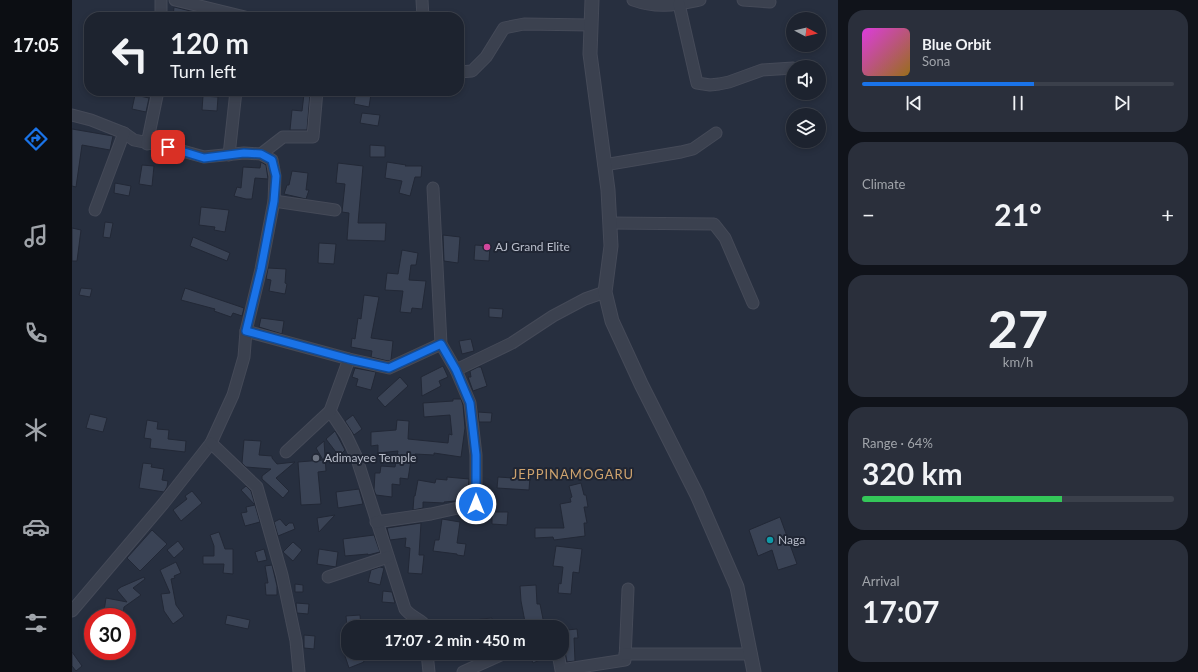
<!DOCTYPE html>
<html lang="en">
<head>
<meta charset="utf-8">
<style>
	body { margin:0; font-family:Lato,sans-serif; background:#2a2f3b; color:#f1f3f6; height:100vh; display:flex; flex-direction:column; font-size:15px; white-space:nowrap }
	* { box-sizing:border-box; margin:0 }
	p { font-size:13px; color:#a0a4aa }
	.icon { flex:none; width:22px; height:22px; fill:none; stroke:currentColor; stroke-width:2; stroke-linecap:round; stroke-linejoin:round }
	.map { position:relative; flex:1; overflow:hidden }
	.details { display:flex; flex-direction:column; gap:10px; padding:10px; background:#10131a; width:360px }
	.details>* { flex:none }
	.guide { position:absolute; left:12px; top:12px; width:380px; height:84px; border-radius:16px; box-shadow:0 2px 6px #0003,0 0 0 1px #3b404b; background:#1d232f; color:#f1f3f6; overflow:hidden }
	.needle { width:26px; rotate:97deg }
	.tools { position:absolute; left:714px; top:12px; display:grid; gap:8px }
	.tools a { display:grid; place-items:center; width:40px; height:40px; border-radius:50%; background:#1d232f; box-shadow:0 2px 6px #0003,0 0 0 1px #3b404b; font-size:20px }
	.speed { position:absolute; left:12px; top:608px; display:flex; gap:8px; font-size:20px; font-weight:700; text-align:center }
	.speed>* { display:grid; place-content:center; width:52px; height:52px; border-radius:50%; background:#1d232f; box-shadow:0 2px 6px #0003,0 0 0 1px #3b404b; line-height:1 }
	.speed .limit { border:6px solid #d22; background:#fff; color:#111 }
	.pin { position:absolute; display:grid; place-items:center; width:34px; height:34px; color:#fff; margin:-17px; border-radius:8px; box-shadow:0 2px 6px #0006 }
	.me { position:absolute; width:44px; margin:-22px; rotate:0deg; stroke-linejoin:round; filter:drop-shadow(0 0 3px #0008) }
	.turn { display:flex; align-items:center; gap:14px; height:84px; padding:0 20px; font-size:18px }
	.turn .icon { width:52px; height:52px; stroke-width:2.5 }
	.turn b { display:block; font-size:28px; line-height:34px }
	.big { font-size:30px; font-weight:700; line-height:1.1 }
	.details .tile { flex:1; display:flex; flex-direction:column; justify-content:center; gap:6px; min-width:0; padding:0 14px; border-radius:16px; background:#2a2f3b }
	.details .dial { align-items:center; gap:0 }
	.dial b { font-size:52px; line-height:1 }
	.song { display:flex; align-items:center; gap:12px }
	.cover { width:48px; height:48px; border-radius:6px; background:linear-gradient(135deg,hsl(300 70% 55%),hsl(40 70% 35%)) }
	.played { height:4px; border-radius:2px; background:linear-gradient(90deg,#1a73e8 55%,#3b404b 55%) }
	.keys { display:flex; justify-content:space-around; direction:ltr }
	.heat { display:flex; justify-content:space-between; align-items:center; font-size:22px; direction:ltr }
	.charge { height:6px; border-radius:3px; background:linear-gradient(90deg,#34c759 64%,#3b404b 0) }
	.trip { position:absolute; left:269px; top:620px; width:228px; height:40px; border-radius:16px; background:#1d232f; box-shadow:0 2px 6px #0003,0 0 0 1px #3b404b; font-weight:700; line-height:40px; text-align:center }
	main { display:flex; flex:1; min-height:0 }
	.tabs { display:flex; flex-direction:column; width:72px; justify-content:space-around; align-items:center; background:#0c0e13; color:#a0a4aa }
	.tabs .icon { width:28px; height:28px }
	.tabs .on { color:#1a73e8 }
	.tabs b { font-size:18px; color:#f1f3f6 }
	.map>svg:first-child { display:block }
	.building { fill:#3a4355; stroke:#222836 }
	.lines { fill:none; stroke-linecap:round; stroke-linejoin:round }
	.minor-casing { stroke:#454a58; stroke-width:13 }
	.tertiary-casing { stroke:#454a58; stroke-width:15 }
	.minor { stroke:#3b414f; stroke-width:11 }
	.tertiary { stroke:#3b414f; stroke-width:13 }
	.route-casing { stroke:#114b97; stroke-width:10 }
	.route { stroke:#1a73e8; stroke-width:7 }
	.hotel-dot { fill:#d1479c; stroke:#202634; stroke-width:1.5 }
	.worship-dot { fill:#6b7280; stroke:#202634; stroke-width:1.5 }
	.culture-dot { fill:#0f9aa8; stroke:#202634; stroke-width:1.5 }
	.labels { text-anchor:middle; stroke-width:4; stroke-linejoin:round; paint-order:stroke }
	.poi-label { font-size:12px; fill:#b8bdca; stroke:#202634; text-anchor:start }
	.neighbourhood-label { font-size:13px; letter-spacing:1px; fill:#cea36e; stroke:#202634 }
</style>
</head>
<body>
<main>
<nav class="tabs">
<b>17:05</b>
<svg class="icon on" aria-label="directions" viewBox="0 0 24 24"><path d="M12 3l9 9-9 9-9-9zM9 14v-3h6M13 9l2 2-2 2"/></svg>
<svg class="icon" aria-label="music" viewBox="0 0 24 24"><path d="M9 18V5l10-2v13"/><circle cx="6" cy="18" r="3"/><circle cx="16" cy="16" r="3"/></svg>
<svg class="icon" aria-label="phone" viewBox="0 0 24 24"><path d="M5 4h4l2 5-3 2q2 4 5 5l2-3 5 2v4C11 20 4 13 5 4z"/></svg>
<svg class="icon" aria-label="climate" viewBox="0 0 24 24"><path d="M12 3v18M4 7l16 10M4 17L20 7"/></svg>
<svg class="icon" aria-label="car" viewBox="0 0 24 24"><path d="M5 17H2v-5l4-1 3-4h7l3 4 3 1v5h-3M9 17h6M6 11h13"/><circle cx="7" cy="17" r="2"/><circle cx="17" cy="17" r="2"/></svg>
<svg class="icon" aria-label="filters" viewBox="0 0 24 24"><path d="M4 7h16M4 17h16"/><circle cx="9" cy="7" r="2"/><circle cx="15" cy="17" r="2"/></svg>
</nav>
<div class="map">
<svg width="766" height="672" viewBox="0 0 766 672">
	<rect width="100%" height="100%" fill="#272f3f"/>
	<g class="building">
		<path d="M102,7L135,15V17H101Z"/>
		<path d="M284,91L299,94L297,107L282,104Z"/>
		<path d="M232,94H238L235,130H218L220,110L230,111Z"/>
		<path d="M63,95L77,98L74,112L60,109Z"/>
		<path d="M131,96L146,97L145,111L130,110Z"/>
		<path d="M290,113L308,115L306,126L288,123Z"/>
		<path d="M0,129L41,136L38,150L10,145L4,187L0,186Z"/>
		<path d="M298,145L313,146V157H298Z"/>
		<path d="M189,162L194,165L196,179L183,178L180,199H174L162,196L165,187L169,188L171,167L188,168Z"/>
		<path d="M315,162L334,165L333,166H350L349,177H343L338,196L327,193L330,181L313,178Z"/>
		<path d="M266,163L291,166L286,223H314L313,241L275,240L277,213L270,212L273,184L264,183Z"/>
		<path d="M70,165L82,166L80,186L67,184Z"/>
		<path d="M220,171L236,173L234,190H237L234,199L212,194L215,185H217Z"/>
		<path d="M43,183L59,186L57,196L42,193Z"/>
		<path d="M129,207L157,210L153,232L142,230L143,227L127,225Z"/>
		<path d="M33,222L41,223L38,238L31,237Z"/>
		<path d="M0,228L9,230L5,261H0Z"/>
		<path d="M371,235L388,237L386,263L372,261Z"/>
		<path d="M121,237L158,253L155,261L118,246Z"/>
		<path d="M247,243L264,244L262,264L246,263Z"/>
		<path d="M403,245L418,246L417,261L402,260Z"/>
		<path d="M330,250L346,253L344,265H339L337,280L354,281L350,309L340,308L339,313L328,312L331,291L313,290L315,273L326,274Z"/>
		<path d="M196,268L214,269L213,283L215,284L213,294L197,291L199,280L194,279Z"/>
		<path d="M9,288L20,289L18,297L7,295Z"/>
		<path d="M113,288L172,308L170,316L161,313L159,317L142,311L143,309L109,300Z"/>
		<path d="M292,295L307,297L299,338L321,341L319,360L316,361L299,357L300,351L279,347L280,338L283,339L286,318L289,319Z"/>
		<path d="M417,308L431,309L430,318L417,317Z"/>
		<path d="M189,318L212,321L210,334L187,327Z"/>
		<path d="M399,339L402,351L390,354L387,341Z"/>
		<path d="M371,366L376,377L367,381L369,386L350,396L349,377Z"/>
		<path d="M406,367H409L415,386L401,391L396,377H399L398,371Z"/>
		<path d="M283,368L304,372L299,390L284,386L286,379L280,377Z"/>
		<path d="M328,377L336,386L313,407L305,398Z"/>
		<path d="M381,399H389L391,405L393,428L389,457L362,453V455L343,454L341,461L339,460L336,479L328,478V485L320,484V497L304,495L302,490L303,473H308L309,466L323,467L326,451L306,453V445L299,446V432L324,430L325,420L337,421L336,439L376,443L377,434L380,435L378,415L352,417L351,403L381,401Z"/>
		<path d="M406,412L420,413L419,422H407Z"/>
		<path d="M18,414L35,418L31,432L14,428Z"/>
		<path d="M281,415L290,429L282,435L273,421Z"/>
		<path d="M75,420L86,422L85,429L97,430L96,439L114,441L113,452L78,448L79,439L72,438Z"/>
		<path d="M263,431L273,450L267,456L254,439Z"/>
		<path d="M172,440L189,441L187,455L200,456V458L205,464L223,462L204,478L217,491L211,498L190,479V476L199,469L174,467L170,463Z"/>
		<path d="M252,441L254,471L246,472L249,504L229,505L226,462L251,460L244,448Z"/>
		<path d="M71,463L80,464L79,467L92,469L90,480L96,481L95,487L92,492L67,488Z"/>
		<path d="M442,476L458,477L457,490L425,488L426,477L441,478Z"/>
		<path d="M375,477L397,479L396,499H384V501L372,502V503L351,502V508L341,510L342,496H343L346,480L363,483L364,479L375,480Z"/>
		<path d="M509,483L512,495H514L516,507H512L515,523H512L513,536L482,540L481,537L463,538V528H492L488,504L499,502L498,498L500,497L497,486Z"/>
		<path d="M174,486L179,491L188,522L173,526L169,513L175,512L174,507L183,505L169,490Z"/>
		<path d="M287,489L291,504L266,508L264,492Z"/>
		<path d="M120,491L130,503L109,521L101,510L115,499L113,496Z"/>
		<path d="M420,512H436L435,525L420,524Z"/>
		<path d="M263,515L247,532L245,518Z"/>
		<path d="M708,517L725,564L706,570L700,550L686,556L677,530Z"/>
		<path d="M208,519L214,526L217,523H221L223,529L206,536L202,522Z"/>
		<path d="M370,519L388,522L385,543L394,544L392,556L385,555V554L361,551L363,540H367Z"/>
		<path d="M349,523L347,555H352L350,574L336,573L338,548L333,547L334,538L318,540L315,528Z"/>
		<path d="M80,530L95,544L68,571L55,558Z"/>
		<path d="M147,532L153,549H161V574L151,573L152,564H131V556H142V546L138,535Z"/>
		<path d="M302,535L308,552L296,555V554L273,556L271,539Z"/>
		<path d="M106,541L112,549L102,558L95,550Z"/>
		<path d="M221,542L230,550L221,561L211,552Z"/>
		<path d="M484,546L510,549L507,573L501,572L499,594L486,593L487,583L489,584L491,567L481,566Z"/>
		<path d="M192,549L195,560L186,562L183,552Z"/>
		<path d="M247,549L266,552L264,567L245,564Z"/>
		<path d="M104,562L109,573L102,576L103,578L99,579L104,605L112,616L101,624L92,611L89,594L98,593L88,570Z"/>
		<path d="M200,565L205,586V595H194L193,583H196L193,566Z"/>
		<path d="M308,567L312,568L308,585L296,582L299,570Z"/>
		<path d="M72,577L73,579L61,588L69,595L52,607L51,614L32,611L34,598L55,602L45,590L49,587Z"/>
		<path d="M223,584L231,585V592H223Z"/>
		<path d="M464,585L465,604H468L472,624L454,627L449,601L448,586Z"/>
		<path d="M311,591L320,592L323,603L310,602Z"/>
		<path d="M224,603L237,604L236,614L225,613Z"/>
		<path d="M155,615L178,620L176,629L153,624Z"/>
		<path d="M288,615L289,627H275L274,616Z"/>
		<path d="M420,618V627H387L386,624L409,619Z"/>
		<path d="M505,629L506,638H502L503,661L495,662L493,651L490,648V642L495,641V630Z"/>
		<path d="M232,635L243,636L242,649L232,648Z"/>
		<path d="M0,652L10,666L4,671L0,666Z"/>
		<path d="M272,653H289L292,662L277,668Z"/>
		<path d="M399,653H410V656L400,660Z"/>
		<path d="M457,653H479V655L461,663Z"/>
	</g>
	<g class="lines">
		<g class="minor-casing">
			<g id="minor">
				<path d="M103,0L173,17"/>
				<path d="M350,0L351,17"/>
				<path d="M561,0C586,9 603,5 628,0"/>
				<path d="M671,0L698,2"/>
				<path d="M607,4L625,83L638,85L647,84L657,82L690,70L721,68"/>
				<path d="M89,17V0"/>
				<path d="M387,72L400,71L414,57L432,28L452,24L519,25"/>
				<path d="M0,115L19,120L52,133L62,140L96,147L132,157L172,153L189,154L200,160L203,176L202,201L189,269L174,331L172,357L161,395L139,443L91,504L0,611"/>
				<path d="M75,144L86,91"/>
				<path d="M189,154L211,137H241L245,91"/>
				<path d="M157,155L164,91"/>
				<path d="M532,165L609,152L621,149L644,133"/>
				<path d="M202,201L263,210"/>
				<path d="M23,210L52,133"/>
				<path d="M538,223L642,224L653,238L681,303"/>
				<path d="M174,331L277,359L317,368L369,344"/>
				<path d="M384,370L440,343L481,316L513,299L533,292"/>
				<path d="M258,411L274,435L284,456L333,609C338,616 346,618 352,624V627"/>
				<path d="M139,443L185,487L210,575L224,641L227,672"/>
				<path d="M214,452L258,411L277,359"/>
				<path d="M304,522L359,514L404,504V455L398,403L384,370L369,344L361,188"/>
				<path d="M256,577L316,557"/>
				<path d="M355,653L357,672"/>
				<path d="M486,653L489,670L553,660L556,589"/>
				<path d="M553,654H679"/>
				<path d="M391,672L433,653"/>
			</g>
		</g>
		<g class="tertiary-casing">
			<path id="tertiary" d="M520,0L518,54L536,190L539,246L533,292L540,321L569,384L625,495L665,587L682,672"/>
		</g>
		<use href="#minor" class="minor"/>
		<use href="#tertiary" class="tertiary"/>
	</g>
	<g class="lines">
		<g class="route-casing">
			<path id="route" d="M96,147L132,158L172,153L189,154L200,160L204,176L202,201L189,269L174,331L277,359L317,368L369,344L384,370L398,403L404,455V504"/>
		</g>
		<use href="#route" class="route"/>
	</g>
	<circle class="hotel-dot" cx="415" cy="247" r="4"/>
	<circle class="worship-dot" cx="244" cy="458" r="4"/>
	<circle class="culture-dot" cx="698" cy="540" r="4"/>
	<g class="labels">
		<g class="poi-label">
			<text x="423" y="251">AJ Grand Elite</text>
			<text x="252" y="462">Adimayee Temple</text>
			<text x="706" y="544">Naga</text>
		</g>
		<g class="neighbourhood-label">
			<text x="501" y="479">JEPPINAMOGARU</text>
		</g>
	</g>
</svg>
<div class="tools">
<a><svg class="needle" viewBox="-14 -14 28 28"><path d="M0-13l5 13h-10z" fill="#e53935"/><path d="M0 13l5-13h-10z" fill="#a0a4aa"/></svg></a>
<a><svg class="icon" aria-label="sound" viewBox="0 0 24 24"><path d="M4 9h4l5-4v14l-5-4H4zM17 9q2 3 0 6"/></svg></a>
<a><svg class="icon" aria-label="layers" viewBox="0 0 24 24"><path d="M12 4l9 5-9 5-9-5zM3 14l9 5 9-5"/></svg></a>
</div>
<div class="speed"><div class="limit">30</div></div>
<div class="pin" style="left:96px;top:147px;background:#d93025"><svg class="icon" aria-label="arrive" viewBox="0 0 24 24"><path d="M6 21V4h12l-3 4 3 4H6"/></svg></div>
<svg class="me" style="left:404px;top:504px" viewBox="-20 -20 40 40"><circle r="17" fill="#1a73e8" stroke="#fff" stroke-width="3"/><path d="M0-11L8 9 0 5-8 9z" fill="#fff"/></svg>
<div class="trip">17:07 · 2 min · 450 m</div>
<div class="guide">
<div class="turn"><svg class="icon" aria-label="left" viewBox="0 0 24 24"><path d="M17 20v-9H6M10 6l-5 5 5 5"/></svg><div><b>120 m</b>Turn left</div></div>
</div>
</div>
<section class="details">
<div class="tile">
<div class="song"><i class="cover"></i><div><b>Blue Orbit</b><p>Sona</p></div></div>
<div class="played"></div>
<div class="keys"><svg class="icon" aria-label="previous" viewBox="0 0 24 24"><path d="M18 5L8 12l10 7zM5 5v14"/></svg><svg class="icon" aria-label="pause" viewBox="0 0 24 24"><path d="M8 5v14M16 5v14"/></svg><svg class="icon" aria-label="next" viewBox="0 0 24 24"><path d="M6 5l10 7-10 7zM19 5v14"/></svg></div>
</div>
<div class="tile"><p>Climate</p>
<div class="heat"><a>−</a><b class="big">21°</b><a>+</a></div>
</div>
<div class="tile dial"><b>27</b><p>km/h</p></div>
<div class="tile"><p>Range · 64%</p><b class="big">320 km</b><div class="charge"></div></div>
<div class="tile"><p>Arrival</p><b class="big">17:07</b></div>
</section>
</main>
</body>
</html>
